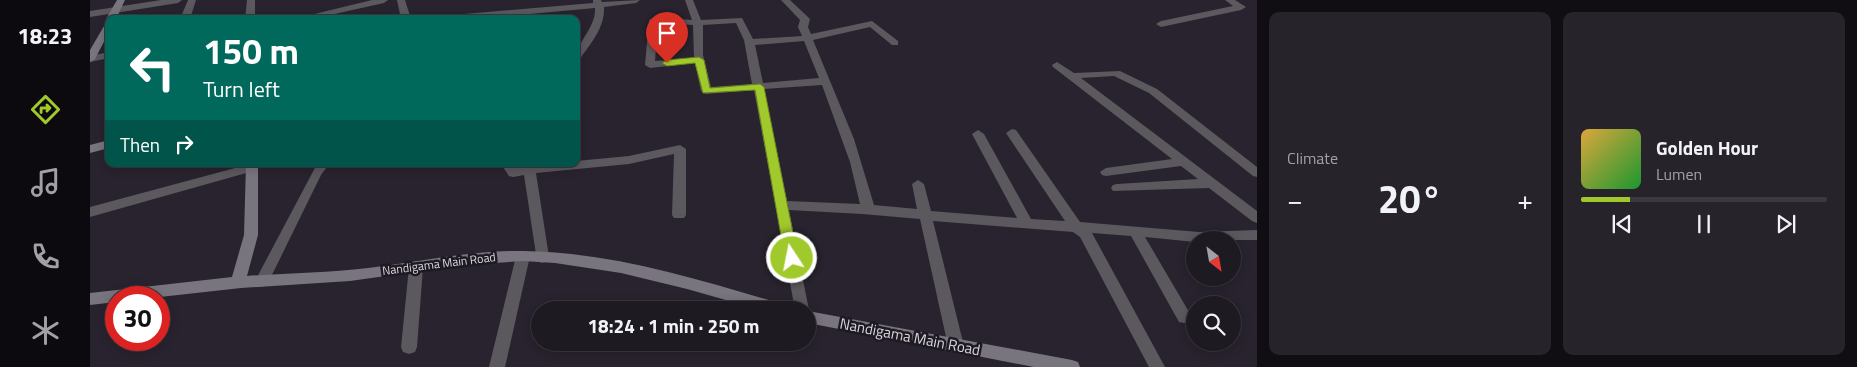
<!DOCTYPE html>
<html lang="en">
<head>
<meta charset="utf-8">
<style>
	body { margin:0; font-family:"Titillium Web",sans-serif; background:#26232a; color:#f1f3f6; height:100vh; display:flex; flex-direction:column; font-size:19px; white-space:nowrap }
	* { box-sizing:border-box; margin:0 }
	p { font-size:16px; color:#a1a1a5 }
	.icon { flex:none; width:28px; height:28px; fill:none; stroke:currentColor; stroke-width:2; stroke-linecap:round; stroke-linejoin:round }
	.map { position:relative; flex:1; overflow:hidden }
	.drawer { display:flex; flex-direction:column; gap:12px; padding:12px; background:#100e13; width:600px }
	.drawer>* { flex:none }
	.banner { position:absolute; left:15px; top:15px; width:475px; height:152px; border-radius:10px; box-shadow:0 2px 12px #0003,0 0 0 1px #3c3840; background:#00695c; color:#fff; overflow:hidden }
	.needle { width:32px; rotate:149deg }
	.fabs { position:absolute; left:1096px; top:231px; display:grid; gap:10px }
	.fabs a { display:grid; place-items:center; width:55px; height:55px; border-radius:50%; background:#1e1a22; box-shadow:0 2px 12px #0003,0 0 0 1px #3c3840; font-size:25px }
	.speed { position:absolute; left:15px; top:286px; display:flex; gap:10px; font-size:25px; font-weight:700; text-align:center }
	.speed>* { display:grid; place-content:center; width:65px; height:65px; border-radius:50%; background:#1e1a22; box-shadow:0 2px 12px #0003,0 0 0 1px #3c3840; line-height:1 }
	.speed .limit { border:8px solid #d22; background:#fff; color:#111 }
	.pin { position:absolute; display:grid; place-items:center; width:42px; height:42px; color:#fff; margin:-51px -21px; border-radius:50% 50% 50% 0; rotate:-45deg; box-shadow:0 0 5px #0007 }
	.pin .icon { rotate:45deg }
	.me { position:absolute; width:55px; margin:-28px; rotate:349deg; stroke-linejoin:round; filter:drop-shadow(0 0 4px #0008) }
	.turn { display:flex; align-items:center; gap:18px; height:105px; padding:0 15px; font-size:22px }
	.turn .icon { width:65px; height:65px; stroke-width:2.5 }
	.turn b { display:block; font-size:35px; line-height:42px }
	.then { display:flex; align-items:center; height:48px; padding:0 15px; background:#0003; gap:10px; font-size:19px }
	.big { font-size:38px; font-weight:700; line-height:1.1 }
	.drawer .card { flex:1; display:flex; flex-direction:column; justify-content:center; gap:8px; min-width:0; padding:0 18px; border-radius:10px; background:#26232a }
	.song { display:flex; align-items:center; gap:15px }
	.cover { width:60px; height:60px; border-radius:8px; background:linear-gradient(135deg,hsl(40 70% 55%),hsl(130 70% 35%)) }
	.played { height:5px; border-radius:2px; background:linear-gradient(90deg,#a0c92c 20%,#3c3840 20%) }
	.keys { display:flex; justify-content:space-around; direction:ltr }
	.heat { display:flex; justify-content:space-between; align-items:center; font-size:28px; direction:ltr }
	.drawer .tiles { flex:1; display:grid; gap:12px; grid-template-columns:repeat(2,1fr) }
	.trip { position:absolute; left:441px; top:301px; width:285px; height:50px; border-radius:25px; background:#1e1a22; box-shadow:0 2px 12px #0003,0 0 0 1px #3c3840; font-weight:700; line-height:50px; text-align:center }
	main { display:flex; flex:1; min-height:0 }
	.dock { display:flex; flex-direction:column; width:90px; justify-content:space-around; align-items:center; background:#0c0a0e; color:#a1a1a5 }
	.dock .icon { width:35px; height:35px }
	.dock .active { color:#a0c92c }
	.dock b { font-size:22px; color:#f1f3f6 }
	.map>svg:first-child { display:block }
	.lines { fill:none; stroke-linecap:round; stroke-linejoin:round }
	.street { fill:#5b585e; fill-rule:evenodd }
	.secondary { fill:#78757e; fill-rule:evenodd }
	.route { fill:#a0c92c; stroke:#68831d }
	.labels { text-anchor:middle; stroke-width:5; stroke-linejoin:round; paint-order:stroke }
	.street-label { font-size:12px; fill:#d9d6dd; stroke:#1e1a24 }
	.near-street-label { font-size:15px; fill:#d9d6dd; stroke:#1e1a24 }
</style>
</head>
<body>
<main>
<nav class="dock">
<b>18:23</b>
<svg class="icon active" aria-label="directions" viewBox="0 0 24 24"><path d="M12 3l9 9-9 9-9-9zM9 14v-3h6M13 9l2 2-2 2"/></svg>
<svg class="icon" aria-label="music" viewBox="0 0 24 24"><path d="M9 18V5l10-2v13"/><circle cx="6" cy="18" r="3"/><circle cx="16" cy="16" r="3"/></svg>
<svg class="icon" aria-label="phone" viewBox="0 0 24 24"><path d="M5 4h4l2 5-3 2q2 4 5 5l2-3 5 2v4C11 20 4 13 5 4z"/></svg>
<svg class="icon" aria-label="climate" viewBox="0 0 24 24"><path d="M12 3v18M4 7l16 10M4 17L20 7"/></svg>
</nav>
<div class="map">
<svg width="1167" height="367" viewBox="0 0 1167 367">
	<rect width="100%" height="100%" fill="#28232e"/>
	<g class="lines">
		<g class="street">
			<path d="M71,0H92L88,3L0,17V11Z"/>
			<path d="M98,0H106L100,19H90Z"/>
			<path d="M157,0H165V19H155Z"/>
			<path d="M282,0H298L294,3L222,19H204Z"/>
			<path d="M307,0H315L321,19H311Z"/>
			<path d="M503,0H511L512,2L550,0L546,3L514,7C515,28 501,43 490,59L486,60C486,41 506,29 505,8L385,19H347L351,16L503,3Z"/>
			<path d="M595,0H603L611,20L652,18L663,39L712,36L708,27L710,20L691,0H700L720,19L718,27L721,34L782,21L808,41V45H802L780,27L723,40L764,139L784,205L827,209L822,184L828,180L834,184L841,211L927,218L882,134L888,130L894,134L941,219L975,221L916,133L922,129L926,130L990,222L1109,232L1167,230V240H1105V242L1055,237L1102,317L1099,322L1094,323L1089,322L1041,236L1002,233L1075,367H1059L990,237L983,232L843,221L874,346L872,351L866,353L860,351L858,346L830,219L772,214L699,210L719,310L718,314V310H705L664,90L616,94L611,91L605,63L560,68L555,65L559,20L564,17L602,20ZM568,23L603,25L604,58L565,61ZM646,23L654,40L662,84L621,87L613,55V25ZM714,41L729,78L673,83L665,45ZM732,85L760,162L770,204L697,201L674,89Z"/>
			<path d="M1135,0H1145L1156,7L1151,10L1071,27L1066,24L1071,21L1143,6Z"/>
			<path d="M19,52V58L0,62V56Z"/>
			<path d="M967,62L984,73L1030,71L1067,89L1167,167V177L1163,176L1059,93L1024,76L991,78L1167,211V223L1162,221L1119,188L1023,191L1021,188L1023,185L1027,184L1108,179L1091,166L1016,176L1012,175L1010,172L1016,168L1082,159L963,67L962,65Z"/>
			<path d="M590,145L596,149V215L594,218H584L582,215L584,154L539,164L446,173L459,257L457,261L452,263L447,261L434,175L423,177L419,176L411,164H423L426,168L433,166V164H486V161L539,156Z"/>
			<path d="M160,164H167L169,167L167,170L0,217V207Z"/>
			<path d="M227,164H239L231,175L177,285L172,287L167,285L165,281Z"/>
			<path d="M433,251L438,252L440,256L415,367H399L426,256L428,252Z"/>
			<path d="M326,261L331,263L333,267L327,347L325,352L319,354L313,352L311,347L319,267L321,263Z"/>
		</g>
		<g class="secondary">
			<path d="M27,0H35L26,19H19V32L5,59L0,62V50L17,21L16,19Z"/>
			<path d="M19,140V148L0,153V145Z"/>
			<path d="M156,164H168V235L157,276C197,273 238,273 278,268C329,262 381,250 433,251C521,252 607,279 692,304L697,306L699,310H671L597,289L531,273L465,263L433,261L374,265L260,281L151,288L61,298H26V302L0,305V293L142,277L154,235Z"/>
			<path d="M718,311L982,360L988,362L990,367H944L718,323Z"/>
		</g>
	</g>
	<path class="route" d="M609,57L614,60L620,88L670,84L674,87L708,258L706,261H697L695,258L665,90L613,93L605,63L577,66L572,63L577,60Z"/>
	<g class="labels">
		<g class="street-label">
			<text transform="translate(349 264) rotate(-7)" y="4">Nandigama Main Road</text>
		</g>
		<g class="near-street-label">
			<text transform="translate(820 337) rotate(11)" y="5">Nandigama Main Road</text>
		</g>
	</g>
</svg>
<div class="fabs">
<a><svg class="needle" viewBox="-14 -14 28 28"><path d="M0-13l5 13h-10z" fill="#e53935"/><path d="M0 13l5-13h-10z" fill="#a1a1a5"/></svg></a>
<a><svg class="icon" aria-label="search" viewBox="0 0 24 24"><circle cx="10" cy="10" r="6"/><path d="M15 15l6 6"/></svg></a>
</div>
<div class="speed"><div class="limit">30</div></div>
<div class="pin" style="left:577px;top:63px;background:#d93025"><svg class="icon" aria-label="arrive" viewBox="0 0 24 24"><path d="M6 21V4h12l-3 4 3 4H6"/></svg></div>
<svg class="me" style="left:702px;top:258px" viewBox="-20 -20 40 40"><circle r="17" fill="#a0c92c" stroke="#fff" stroke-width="3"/><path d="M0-11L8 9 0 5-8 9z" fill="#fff"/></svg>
<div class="trip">18:24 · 1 min · 250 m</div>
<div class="banner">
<div class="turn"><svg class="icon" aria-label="left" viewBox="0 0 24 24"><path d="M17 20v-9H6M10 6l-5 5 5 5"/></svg><div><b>150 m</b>Turn left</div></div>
<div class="then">Then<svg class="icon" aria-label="right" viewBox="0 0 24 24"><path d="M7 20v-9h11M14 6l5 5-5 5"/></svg></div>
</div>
</div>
<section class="drawer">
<div class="tiles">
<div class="card"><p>Climate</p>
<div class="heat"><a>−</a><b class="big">20°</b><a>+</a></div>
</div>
<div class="card">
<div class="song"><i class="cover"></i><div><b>Golden Hour</b><p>Lumen</p></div></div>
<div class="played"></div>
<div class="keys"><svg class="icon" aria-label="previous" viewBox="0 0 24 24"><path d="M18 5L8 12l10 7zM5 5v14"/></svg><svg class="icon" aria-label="pause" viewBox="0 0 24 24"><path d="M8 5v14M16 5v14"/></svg><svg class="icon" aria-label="next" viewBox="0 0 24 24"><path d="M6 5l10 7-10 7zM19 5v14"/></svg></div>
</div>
</div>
</section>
</main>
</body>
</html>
